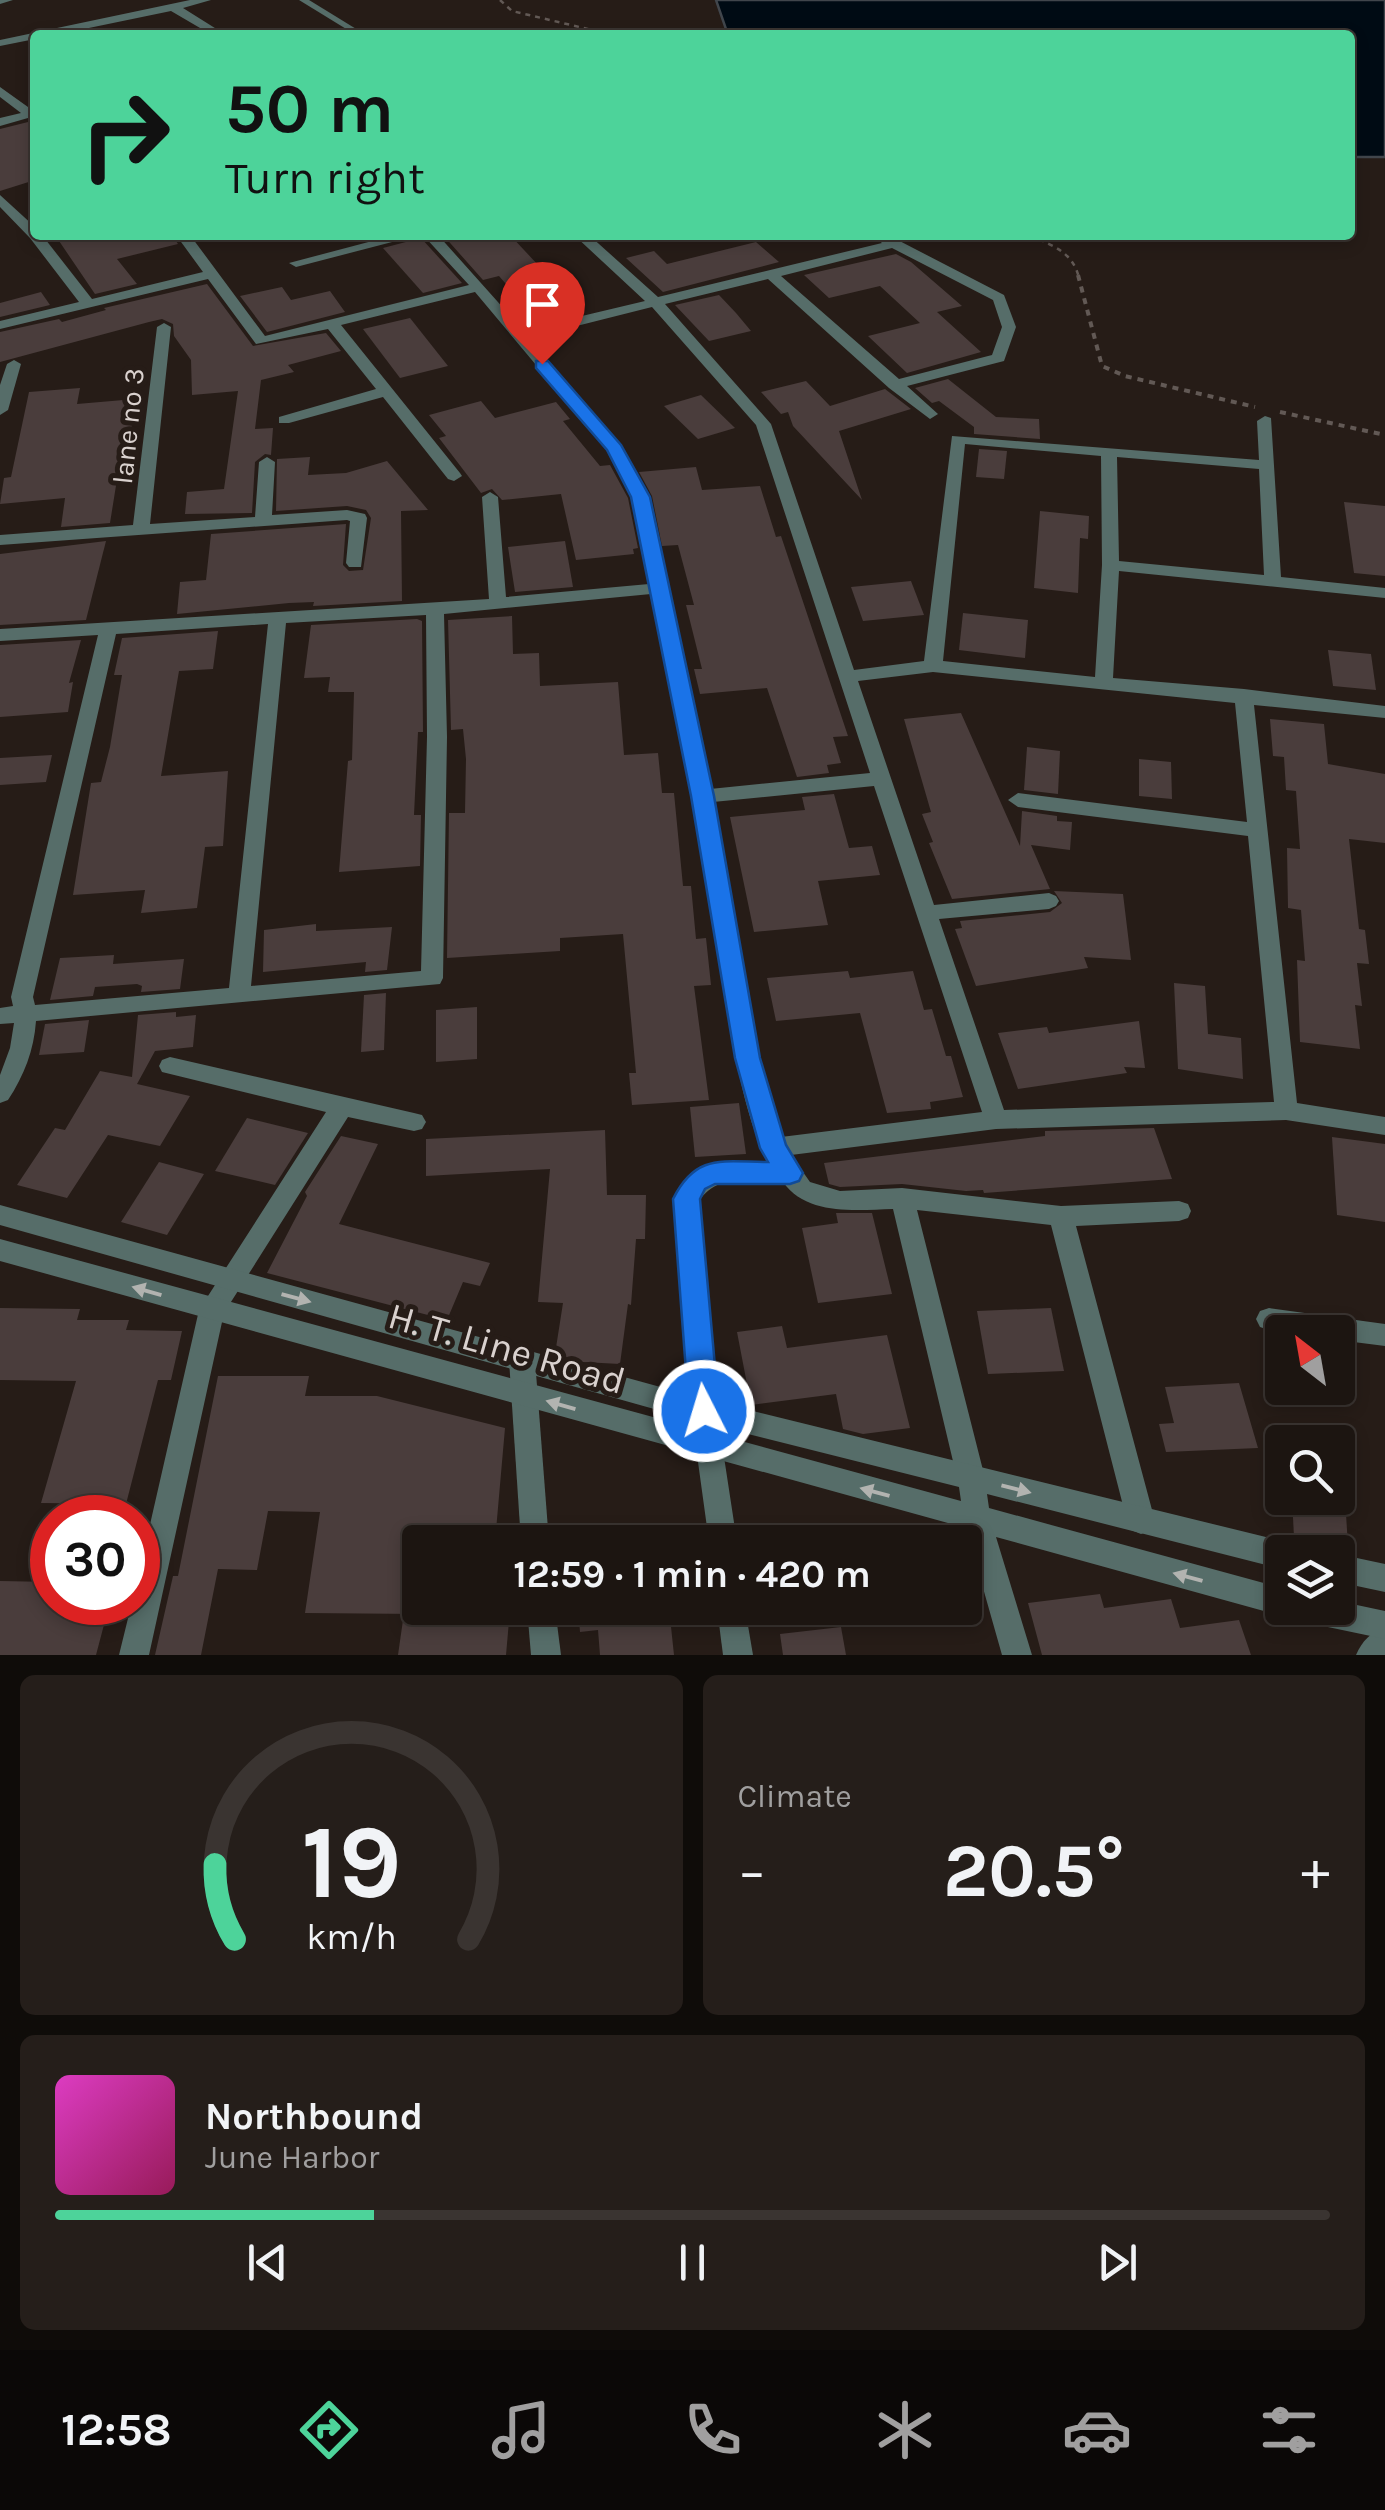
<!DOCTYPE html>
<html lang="en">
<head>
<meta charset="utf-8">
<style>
	body { margin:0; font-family:Karla,sans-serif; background:#251e1a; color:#f1f3f6; height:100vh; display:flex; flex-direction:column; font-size:38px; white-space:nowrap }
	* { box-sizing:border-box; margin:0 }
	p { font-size:32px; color:#a09f9f }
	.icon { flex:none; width:55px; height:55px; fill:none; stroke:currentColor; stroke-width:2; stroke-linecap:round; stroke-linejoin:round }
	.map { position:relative; height:1655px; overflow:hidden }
	.sheet { display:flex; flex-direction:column; gap:20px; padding:20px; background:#0f0c09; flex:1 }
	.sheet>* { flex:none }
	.hud { position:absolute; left:30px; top:30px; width:1325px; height:210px; border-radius:10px; box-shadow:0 5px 15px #0003,0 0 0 2px #3a3431; background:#4dd39a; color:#111; overflow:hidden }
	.needle { width:65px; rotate:329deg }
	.tools { position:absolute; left:1265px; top:1315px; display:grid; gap:20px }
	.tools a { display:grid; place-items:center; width:90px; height:90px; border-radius:10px; background:#1c1511; box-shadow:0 5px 15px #0003,0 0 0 2px #3a3431; font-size:50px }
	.speed { position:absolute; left:30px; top:1495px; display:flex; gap:20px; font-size:50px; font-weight:700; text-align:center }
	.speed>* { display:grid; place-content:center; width:130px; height:130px; border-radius:50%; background:#1c1511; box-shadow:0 5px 15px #0003,0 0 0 2px #3a3431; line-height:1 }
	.speed .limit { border:15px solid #d22; background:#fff; color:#111 }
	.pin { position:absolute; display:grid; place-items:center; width:85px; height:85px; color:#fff; margin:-102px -42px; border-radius:50% 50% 50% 0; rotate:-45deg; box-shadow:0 0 10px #0007 }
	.pin .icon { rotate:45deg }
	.me { position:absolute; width:110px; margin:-55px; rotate:355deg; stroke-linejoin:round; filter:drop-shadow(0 0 8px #0008) }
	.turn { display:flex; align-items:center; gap:35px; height:210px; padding:0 30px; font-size:45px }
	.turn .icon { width:130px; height:130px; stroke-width:2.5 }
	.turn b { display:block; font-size:70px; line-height:85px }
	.big { font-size:75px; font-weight:700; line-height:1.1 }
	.sheet .widget { flex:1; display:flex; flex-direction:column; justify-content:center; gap:15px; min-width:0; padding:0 35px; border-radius:15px; background:#251e1a }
	.sheet .dial { align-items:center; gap:0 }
	.dial svg { height:260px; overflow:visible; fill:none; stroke:#3a3431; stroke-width:7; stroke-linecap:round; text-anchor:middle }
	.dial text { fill:#f1f3f6; stroke:none }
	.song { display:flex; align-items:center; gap:30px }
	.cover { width:120px; height:120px; border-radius:15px; background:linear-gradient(135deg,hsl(310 70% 55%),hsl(330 70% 35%)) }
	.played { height:10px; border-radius:5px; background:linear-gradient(90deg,#4dd39a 25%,#3a3431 25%) }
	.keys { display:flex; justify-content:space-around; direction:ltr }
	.heat { display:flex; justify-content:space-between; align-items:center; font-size:55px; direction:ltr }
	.sheet .tiles { flex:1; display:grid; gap:20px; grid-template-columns:1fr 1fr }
	.widget:last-child { grid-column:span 2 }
	.trip { position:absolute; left:402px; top:1525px; width:580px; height:100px; border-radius:10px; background:#1c1511; box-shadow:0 5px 15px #0003,0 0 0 2px #3a3431; font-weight:700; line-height:100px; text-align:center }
	.tab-bar { display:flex; height:160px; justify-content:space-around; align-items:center; background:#0b0807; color:#a09f9f }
	.tab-bar .icon { width:70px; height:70px }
	.tab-bar .on { color:#4dd39a }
	.tab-bar b { font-size:45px; color:#f1f3f6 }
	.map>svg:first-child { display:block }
	.water { fill:#000b14; stroke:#41464c; stroke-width:2.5 }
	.building { fill:#4a3d3c }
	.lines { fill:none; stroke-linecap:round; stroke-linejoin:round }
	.path-far1 { stroke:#625955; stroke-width:2.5; stroke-dasharray:5 5; stroke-linecap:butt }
	.path { stroke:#625955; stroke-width:4; stroke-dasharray:6 6; stroke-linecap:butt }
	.service { fill:#566d69; fill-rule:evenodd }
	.minor { fill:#566d69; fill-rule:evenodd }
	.tertiary { fill:#566d69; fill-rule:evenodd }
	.oneway { fill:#b2b3b0 }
	.route { fill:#1a73e8; stroke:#114b97; stroke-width:2.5 }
	.labels { text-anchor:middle; stroke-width:10; stroke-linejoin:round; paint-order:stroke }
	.far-street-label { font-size:28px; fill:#d9d1ce; stroke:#261c17 }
	.near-street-label { font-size:38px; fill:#d9d1ce; stroke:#261c17 }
</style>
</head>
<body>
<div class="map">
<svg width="1385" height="1655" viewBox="0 0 1385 1655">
	<rect width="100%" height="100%" fill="#261c17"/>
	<path class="water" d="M716,0H1385V157H1350V35H728Z"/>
	<g class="building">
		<path d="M28,122L35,126V180L0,191V129Z"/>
		<path d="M55,235H172L178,244L117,259L137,284L95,294Z"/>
		<path d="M443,235H510L553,281L546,283L560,298L526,307L499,276L483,280Z"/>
		<path d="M421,238L462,283L423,293L383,248Z"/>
		<path d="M756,242L779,262L663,292L626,258L654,251L667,264Z"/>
		<path d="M896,254L911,262L962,306L937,312L981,352L907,373L868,336L920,323L880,286L829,298L804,275Z"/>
		<path d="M207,284L253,346L326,333L341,351L288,365L294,372L261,380L255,429L273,428L271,455L265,454L255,462L252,513L185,514L187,492L224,489L238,391L192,395L191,360L174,336L173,324L162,319L149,322L0,362V332L59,319L62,322L106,310L104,308Z"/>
		<path d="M282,287L291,300L330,291L345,312L267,332L240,296Z"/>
		<path d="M41,292L50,305L0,317V303Z"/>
		<path d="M719,295L736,313L751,331L709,341L675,305Z"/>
		<path d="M410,318L448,366L400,378L363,329Z"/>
		<path d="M948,379L996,417L1039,419L1040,439L974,434V427L939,401L932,403L915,388Z"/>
		<path d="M806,381L830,406L885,389L911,409L839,431L862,500L793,426L788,412L781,414L761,392Z"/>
		<path d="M80,388L77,404L135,399L130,441L123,442L110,523L61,527L65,498L0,504L4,478L11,477L29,392Z"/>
		<path d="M701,395L735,428L698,439L664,406Z"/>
		<path d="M481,401L495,418L556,402L570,419L563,421L600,466L610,465L628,498L638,548L633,549L634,554L576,560L561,494L502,500L492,489L481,493L439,438L446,436L429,415Z"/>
		<path d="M979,449L1007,451L1004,479L976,477Z"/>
		<path d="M310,457L308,475L346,473L387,461L428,510L401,511L402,601L313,606L314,602L289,603L177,614L180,582L206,580L211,534L346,524L343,565L349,571L363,570L371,518L366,510L347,506L276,511L277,459Z"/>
		<path d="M696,467L702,490L760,486L776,537L781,536L848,736L833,737L841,763L827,765L829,773L797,777L767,688L700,694L694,669H702L686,605H694L678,545L662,546L652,496L639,472Z"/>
		<path d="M1344,502L1385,506V576L1354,573Z"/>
		<path d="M1040,511L1089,516L1088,539L1080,538L1078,593L1034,588Z"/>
		<path d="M106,541L86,620L0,625V554Z"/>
		<path d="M565,541L573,587L515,592L508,547Z"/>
		<path d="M911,581L924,615L863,621L851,587Z"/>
		<path d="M963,613L1028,620L1025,658L959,650Z"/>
		<path d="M512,616L513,654L539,653L540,686L618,682L624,755L658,753L662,793H674L683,886H691L696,939L706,938L711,985L694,986L709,1100L632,1105L629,1073H636L623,934L560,938V951L447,958L449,813H465L466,759L463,729L451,730L448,620Z"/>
		<path d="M417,619L422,621L423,732H418L414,815H421L420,866L339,872L348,761L352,760L354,692H328L330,677L304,678L311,625Z"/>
		<path d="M218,631L213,669L179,671L161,776L228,771L223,846L205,847L197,908L141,913L145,890L73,895L91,783L101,782L110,747L122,675H114L122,638Z"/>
		<path d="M81,640L69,683L73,682L68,712L0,717V645Z"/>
		<path d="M1328,650L1371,654L1376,690L1333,686Z"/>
		<path d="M961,713L1020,846L1022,811L1057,816V821L1072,822L1070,850L1031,845L1050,889L952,899L929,843L933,842L922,814L931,812L904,719Z"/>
		<path d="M1270,719L1324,724L1328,764L1385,774V843L1349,839L1359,929L1365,930L1369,964L1357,963L1362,1006L1355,1005L1360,1049L1300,1042L1297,960L1305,961L1301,910L1288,908L1287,848L1300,849L1296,791L1286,790L1284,757L1273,756Z"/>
		<path d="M1027,747L1060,751L1058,794L1024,790Z"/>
		<path d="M52,755L46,782L0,785V758Z"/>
		<path d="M1139,759L1171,762L1172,799L1139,796Z"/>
		<path d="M834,794L849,848L872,846L880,875L818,881L828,925L754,932L730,817L805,810L802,797Z"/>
		<path d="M1054,891L1123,894L1131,960L1084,957L1088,968L976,986L955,929L962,928L960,921L1050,912L1062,903Z"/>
		<path d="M316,924V931L392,927L387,970L365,972L366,962L263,972L264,930Z"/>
		<path d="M114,955L113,964L184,959L180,989L141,992L142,986L137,984L95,987L93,996L50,1000L60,958Z"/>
		<path d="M848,971L850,978L913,971L924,1010L932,1009L946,1056H951L963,1097L930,1102L931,1109L887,1113L860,1013L776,1021L767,978Z"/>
		<path d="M1174,983L1205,986L1208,1034L1241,1038L1243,1079L1178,1069Z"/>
		<path d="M386,993L384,1050L361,1052L364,995Z"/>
		<path d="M477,1007V1059L436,1062V1010Z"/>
		<path d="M176,1012V1017L196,1015L193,1047L155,1051L137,1084L190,1096L160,1146L108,1135L67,1198L17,1185L55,1128L65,1130L100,1071L132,1077L138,1015Z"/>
		<path d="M89,1020L84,1052L39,1055L45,1024Z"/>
		<path d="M1139,1021L1145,1068L1124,1067L1127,1073L1018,1089L998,1033L1047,1027L1049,1033Z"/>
		<path d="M739,1103L746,1154L695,1157L690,1107Z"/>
		<path d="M247,1118L308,1133L275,1185L215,1171Z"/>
		<path d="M1154,1128L1172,1179L984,1193L983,1190L966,1191L902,1184L840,1187L829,1184L824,1163L1045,1136V1131Z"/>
		<path d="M605,1130L607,1195H646L645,1239H636L631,1305L628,1304L620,1364L583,1362L555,1354L563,1303L538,1302L550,1169L426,1176V1139Z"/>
		<path d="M341,1136L378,1144L339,1224L490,1263L480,1286L463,1282L447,1320L267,1273L307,1196L305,1192Z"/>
		<path d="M1332,1137L1385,1144V1222L1337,1215Z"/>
		<path d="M159,1162L204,1174L167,1235L121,1222Z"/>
		<path d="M836,1213H872L892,1294L818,1303L802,1228L838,1223Z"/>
		<path d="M0,1308L80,1309L77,1320H129L126,1330L182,1331L171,1380H158L126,1504L41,1503L76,1381L0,1380Z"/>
		<path d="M1051,1308L1064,1371L988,1374L977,1311Z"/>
		<path d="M782,1326L787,1348L887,1335L910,1428L863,1434L843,1429L836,1394L751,1405L737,1332Z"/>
		<path d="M218,1376H309L305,1396H377L505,1428L495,1542H420V1614L305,1613L320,1512L268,1511L257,1570L218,1569L201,1655H155L173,1576H178Z"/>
		<path d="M1239,1383L1258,1448L1166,1452L1159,1424L1174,1423L1165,1387Z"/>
		<path d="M1292,1498H1345L1348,1546L1294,1537Z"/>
		<path d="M0,1581L52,1582V1602H110L96,1655H0Z"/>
		<path d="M1100,1594L1104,1608L1171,1599L1180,1628L1239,1620L1251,1655H1042L1028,1603Z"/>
		<path d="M578,1608H669L674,1655H600L598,1630L580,1632Z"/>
		<path d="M403,1620L509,1621L506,1655H398Z"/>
		<path d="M841,1627L846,1655H783L780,1634Z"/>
	</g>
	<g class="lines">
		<g class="path-far1">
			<path d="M500,0L512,11L613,35"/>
			<path d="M1030,235C1053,246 1073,252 1079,278"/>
		</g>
		<g class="path">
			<path d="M1078,275L1102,366L1125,376L1255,407"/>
			<path d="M1280,412L1385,435"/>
		</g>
		<path class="service" d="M299,0H309L366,35H356Z"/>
		<g class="minor">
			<path d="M0,0H13L0,4Z"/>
			<path d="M190,0H211L183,8L226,35H212L171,11L55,35H35V39L0,46V40Z"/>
			<path d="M0,87L35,112V122L28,118L0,126V118L21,113L0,97Z"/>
			<path d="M0,195L35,227V235H42L92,299L203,272L176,235H190L265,336L469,285L423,235H438L523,330L645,301L574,235H589L658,297L882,243L876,238L879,235H888L1004,295L1016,327L1004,361L907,386L938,414L930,419L889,388L768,279L665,304L771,424L854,670L924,661L952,436L1259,460L1257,421L1265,416L1271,418L1281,577L1385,588V598L1119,571L1113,678L1244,689L1385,706V718L1254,705L1297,1103L1385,1117V1135L1286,1120L996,1129L791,1155L810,1182L840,1191L902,1188L1061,1206L1179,1201L1188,1204L1191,1211L1188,1218L1179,1221L1076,1226L1155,1521L1151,1530L1141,1534L1131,1530L1127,1521L1051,1225L917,1210L985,1478L981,1487L971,1491L961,1487L957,1478L893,1209C855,1210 807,1216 783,1182C754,1181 718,1172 699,1201L717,1411L737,1542H709L691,1411L675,1199C694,1161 731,1159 770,1162C739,1117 728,1004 719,947C698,829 675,712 651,594L444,614L447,737L443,978L440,984L36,1021C34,1050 24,1076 8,1100L0,1103V1075L10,1048L14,1023L0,1024V1008L13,1006L11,997L98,635L0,641V629L489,599L482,497L490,492L498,497L506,597L649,584L632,497L608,451L475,292L341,325L460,473L462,476L454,481L448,479L383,397L289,423H279V417L376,389L328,329L256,344L208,279L0,329V321L79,302L30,238L0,207ZM892,248L993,300L1002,327L992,355L899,379L781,276ZM652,307L756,425L870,773L710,789L648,497L621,446L529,338ZM965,444L1101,456L1102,565L1095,677L943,661ZM1117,457L1259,469L1264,575L1119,561ZM426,615L427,737L421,971L251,986L286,623ZM268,624L229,988L35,1005L33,997L116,634ZM933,672L1235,703L1247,822L1018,793L1008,800L1018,807L1248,836L1274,1102L1004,1110L939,919L1049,909L1056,906L1059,901L1056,896L1049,893L934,905L858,681ZM874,786L982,1112L781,1137L766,1090L713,802Z"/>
			<path d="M395,235H419L296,267L289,263Z"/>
			<path d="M164,323L171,327L150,524L255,517L259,462L267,457L275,462L272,515L347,510L365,514L367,518L361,567H349L346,563L350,521L347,520L0,545V535L133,525L157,327Z"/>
			<path d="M14,360L21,364L8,410L0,415V385L7,364Z"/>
			<path d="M170,1057L414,1113L422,1115L426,1122L422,1129L414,1131L348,1117L224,1313L149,1655H119L132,1602H138V1577L199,1310L326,1112L162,1072L159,1066L162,1060Z"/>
			<path d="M1269,1308L1385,1324V1346L1338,1340V1332L1269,1330L1260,1327L1256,1319L1260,1311Z"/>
			<path d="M522,1348L531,1352L535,1360L549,1542H521L509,1360L513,1352Z"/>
			<path d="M527,1608H555L561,1655H531Z"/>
			<path d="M717,1608H745L753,1655H723Z"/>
			<path d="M1385,1627V1655H1356C1362,1641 1371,1632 1385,1627Z"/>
		</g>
		<g class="tertiary">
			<path d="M0,1205L704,1399L1282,1541L1292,1545L1295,1552H1282V1569L987,1494L989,1508L1282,1588V1608H1338V1601L1385,1611V1639L1304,1622L1294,1618L1291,1612L1282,1616L996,1537L1032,1655H1002L966,1528L0,1261V1239L961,1501L959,1487L704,1423L0,1225Z"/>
			<path d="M1338,1554L1385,1564V1592L1338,1582Z"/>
		</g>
	</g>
	<defs><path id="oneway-solid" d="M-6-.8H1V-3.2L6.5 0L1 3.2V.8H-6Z" transform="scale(2.5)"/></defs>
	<g class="oneway">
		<use href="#oneway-solid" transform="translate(147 1291) rotate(-164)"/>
		<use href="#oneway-solid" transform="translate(296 1298) rotate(15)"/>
		<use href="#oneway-solid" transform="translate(561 1405) rotate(-164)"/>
		<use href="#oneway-solid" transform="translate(1016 1489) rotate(14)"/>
		<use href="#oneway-solid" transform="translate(875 1492) rotate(-165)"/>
		<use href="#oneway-solid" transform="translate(1188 1577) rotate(-165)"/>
	</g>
	<path class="route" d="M536,361H548L621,445L650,497L714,796L760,1058L786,1145L803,1173L799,1181L790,1184H715L705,1189L700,1199L719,1411L715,1421L704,1425L694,1421L689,1411L673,1199C696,1153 722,1162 768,1162L760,1148L735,1058L691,796L631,497L607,450L536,368Z"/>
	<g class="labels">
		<g class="far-street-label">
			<text transform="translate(128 426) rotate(-84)" y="10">lane no 3</text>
		</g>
		<g class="near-street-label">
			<text transform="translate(507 1348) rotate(16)" y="13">H. T. Line Road</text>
		</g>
	</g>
</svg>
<div class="tools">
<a><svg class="needle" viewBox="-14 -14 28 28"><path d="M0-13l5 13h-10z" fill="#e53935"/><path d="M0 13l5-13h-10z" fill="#a09f9f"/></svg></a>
<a><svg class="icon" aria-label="search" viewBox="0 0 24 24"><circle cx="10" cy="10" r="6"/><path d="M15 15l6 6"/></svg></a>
<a><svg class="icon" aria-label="layers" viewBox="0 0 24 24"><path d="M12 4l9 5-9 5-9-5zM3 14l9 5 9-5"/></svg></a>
</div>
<div class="speed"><div class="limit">30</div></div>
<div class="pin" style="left:542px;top:364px;background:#d93025"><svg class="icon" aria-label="arrive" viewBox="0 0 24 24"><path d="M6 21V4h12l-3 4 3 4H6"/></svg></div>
<svg class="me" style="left:704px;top:1411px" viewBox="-20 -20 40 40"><circle r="17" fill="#1a73e8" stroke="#fff" stroke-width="3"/><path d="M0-11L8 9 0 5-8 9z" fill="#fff"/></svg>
<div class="trip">12:59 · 1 min · 420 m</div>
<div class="hud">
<div class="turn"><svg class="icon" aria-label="right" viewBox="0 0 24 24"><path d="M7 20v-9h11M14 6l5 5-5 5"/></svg><div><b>50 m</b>Turn right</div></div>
</div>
</div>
<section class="sheet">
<div class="tiles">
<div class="widget dial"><svg viewBox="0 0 100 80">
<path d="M14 69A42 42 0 1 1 86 69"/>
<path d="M14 69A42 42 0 0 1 8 46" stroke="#4dd39a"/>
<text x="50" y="56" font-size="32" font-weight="700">19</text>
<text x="50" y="72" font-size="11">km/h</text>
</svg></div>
<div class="widget"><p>Climate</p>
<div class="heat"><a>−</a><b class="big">20.5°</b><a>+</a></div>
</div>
<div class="widget">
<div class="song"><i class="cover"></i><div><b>Northbound</b><p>June Harbor</p></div></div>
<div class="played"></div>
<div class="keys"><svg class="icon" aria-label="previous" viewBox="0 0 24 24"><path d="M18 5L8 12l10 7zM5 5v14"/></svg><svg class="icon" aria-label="pause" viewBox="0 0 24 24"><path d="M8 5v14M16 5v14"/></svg><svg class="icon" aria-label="next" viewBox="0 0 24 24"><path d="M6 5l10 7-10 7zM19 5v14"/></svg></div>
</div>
</div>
</section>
<nav class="tab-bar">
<b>12:58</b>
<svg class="icon on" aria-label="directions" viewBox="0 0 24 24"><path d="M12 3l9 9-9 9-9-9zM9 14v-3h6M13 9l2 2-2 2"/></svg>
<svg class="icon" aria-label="music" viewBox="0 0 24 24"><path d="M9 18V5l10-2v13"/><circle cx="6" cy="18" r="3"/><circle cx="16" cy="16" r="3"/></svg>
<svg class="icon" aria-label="phone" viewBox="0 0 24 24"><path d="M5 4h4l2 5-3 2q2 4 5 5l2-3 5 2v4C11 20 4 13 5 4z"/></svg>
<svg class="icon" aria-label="climate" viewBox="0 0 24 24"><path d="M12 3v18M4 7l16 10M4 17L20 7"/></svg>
<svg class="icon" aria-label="car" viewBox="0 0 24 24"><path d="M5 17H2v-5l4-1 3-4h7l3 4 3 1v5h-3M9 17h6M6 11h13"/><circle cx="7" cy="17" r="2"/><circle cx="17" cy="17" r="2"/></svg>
<svg class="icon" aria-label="filters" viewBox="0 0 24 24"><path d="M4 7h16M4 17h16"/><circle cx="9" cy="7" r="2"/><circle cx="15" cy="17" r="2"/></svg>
</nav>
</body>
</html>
